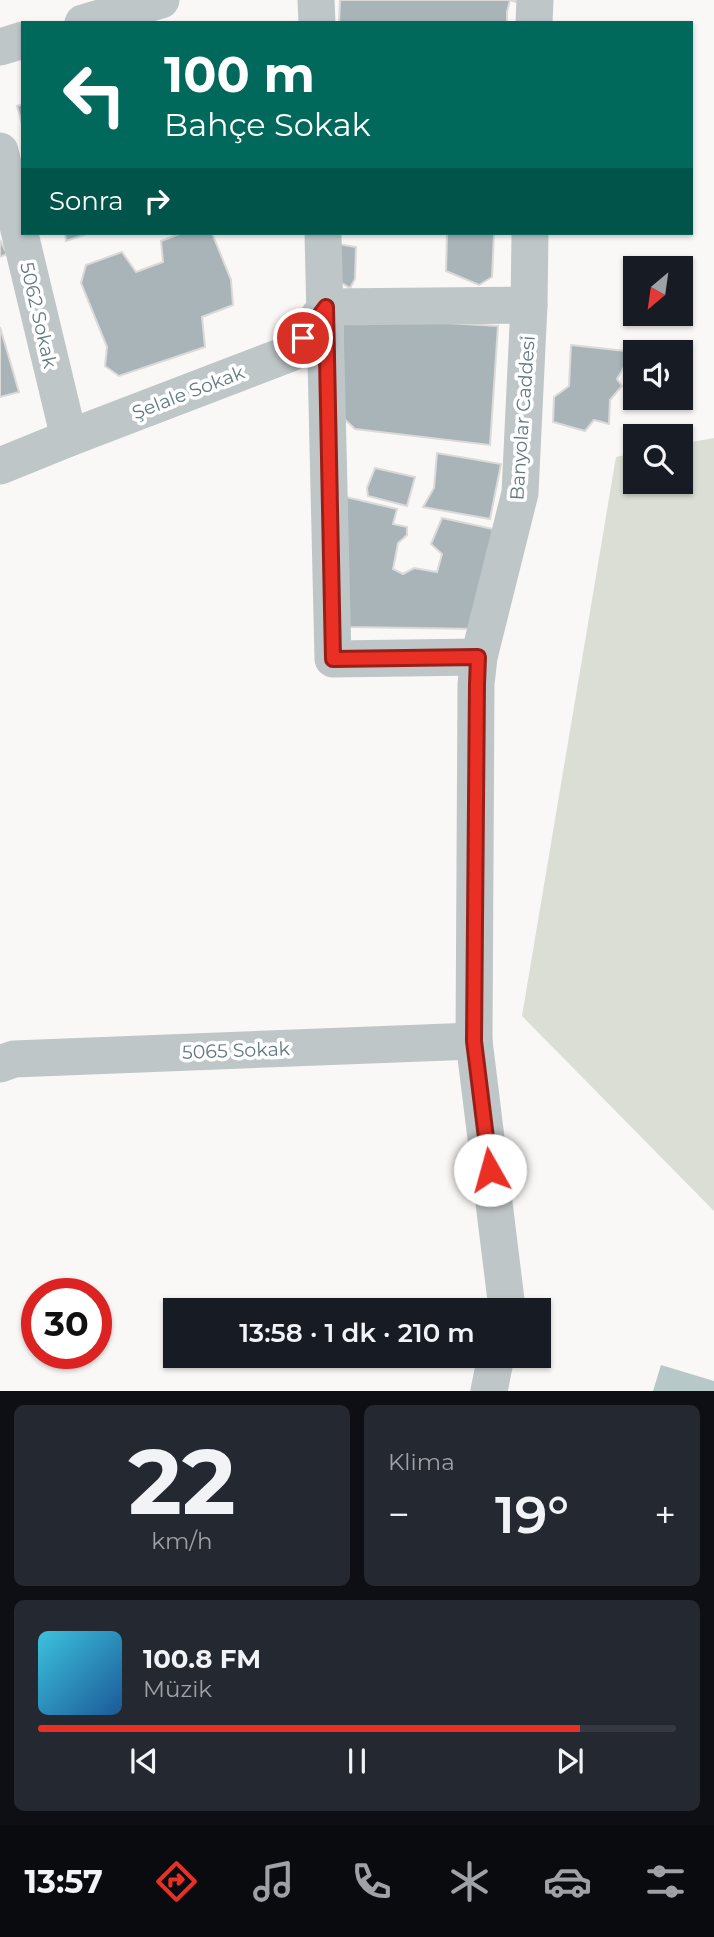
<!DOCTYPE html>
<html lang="tr">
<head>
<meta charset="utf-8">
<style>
	body { margin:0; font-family:Montserrat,sans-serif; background:#242831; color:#f1f3f6; height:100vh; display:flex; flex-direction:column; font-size:26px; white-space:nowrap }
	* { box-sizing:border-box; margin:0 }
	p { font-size:23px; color:#9ea1a6 }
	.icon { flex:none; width:38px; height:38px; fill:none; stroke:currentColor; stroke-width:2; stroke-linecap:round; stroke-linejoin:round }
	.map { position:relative; height:1391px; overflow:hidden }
	.details { display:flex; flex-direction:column; gap:14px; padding:14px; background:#0d0f14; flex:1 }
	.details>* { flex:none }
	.top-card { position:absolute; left:21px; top:21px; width:672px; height:214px; border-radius:0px; box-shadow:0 2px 5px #0004; background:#00695c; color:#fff; overflow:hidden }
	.needle { width:46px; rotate:209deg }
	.controls { position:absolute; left:623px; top:256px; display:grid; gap:14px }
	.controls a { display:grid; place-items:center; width:70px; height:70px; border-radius:0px; background:#171b24; box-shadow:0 2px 5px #0004; font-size:35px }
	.speed { position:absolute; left:21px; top:1278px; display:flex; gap:14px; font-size:35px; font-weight:700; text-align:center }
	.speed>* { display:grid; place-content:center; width:91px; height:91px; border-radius:50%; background:#171b24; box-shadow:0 2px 5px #0004; line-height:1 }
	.speed .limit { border:10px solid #d22; background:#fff; color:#111 }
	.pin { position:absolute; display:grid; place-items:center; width:60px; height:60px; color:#fff; margin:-30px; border:4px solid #fff; border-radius:50%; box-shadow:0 2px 7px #0007 }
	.me { position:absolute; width:77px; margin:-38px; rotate:353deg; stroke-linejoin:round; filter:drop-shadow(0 0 5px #0008) }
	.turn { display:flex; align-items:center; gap:24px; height:147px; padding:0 28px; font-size:32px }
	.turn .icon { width:91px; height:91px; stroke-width:2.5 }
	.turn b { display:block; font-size:49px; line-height:60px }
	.then { display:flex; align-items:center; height:66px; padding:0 28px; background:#0003; gap:14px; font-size:26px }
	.big { font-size:52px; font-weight:600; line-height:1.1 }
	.details .widget { flex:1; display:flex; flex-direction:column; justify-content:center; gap:10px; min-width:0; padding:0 24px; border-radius:10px; background:#242831 }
	.details .dial { align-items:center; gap:0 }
	.dial b { font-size:91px; line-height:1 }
	.song { display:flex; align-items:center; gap:21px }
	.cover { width:84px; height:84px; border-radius:10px; background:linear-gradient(135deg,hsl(190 70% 55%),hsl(210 70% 35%)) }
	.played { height:7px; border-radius:4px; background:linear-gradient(90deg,#ea2f25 85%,#363941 85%) }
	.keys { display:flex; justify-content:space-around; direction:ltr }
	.heat { display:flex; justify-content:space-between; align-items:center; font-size:38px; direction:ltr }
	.details .tiles { flex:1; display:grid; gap:14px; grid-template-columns:1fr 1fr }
	.widget:last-child { grid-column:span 2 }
	.trip { position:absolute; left:163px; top:1298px; width:388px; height:70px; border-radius:0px; background:#171b24; box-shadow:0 2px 5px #0004; font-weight:600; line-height:70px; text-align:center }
	.menu { display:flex; height:112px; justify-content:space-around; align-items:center; background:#090b0e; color:#9ea1a6 }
	.menu .icon { width:49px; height:49px }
	.menu .active { color:#ea2f25 }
	.menu b { font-size:32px; color:#f1f3f6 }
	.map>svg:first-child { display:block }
	.green { fill:#daded5 }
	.water { fill:#b7c8c9 }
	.building { fill:#a9b4b8; stroke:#dbdad8; stroke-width:2 }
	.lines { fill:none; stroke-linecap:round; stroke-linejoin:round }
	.minor { stroke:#bfc6c8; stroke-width:37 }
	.route-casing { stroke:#981f18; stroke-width:18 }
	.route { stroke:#ea2f25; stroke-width:12 }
	.labels { text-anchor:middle; stroke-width:7; stroke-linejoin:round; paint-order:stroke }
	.street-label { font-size:19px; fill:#637a82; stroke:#fff }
</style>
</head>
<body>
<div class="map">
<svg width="714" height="1391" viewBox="0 0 714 1391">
	<rect width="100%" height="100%" fill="#f9f8f6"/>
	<path class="green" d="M714,438V1211L522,1016L616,457L635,453V481H681V444Z"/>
	<path class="water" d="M661,1365L714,1381V1391H653Z"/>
	<g class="building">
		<path d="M340,0H516V2L510,0L507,12V23H339Z"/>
		<path d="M23,104V128L17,106Z"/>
		<path d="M65,233H90L66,241Z"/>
		<path d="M182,233H212L231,280L233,305L202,317L205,347L119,376L105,366L107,347L81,283L86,265L122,252L136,272L163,262L161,241Z"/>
		<path d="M447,233H494L492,277L479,285L446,271Z"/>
		<path d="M0,240L7,254L0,257Z"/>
		<path d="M338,244L356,247L355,279L350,288L335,279Z"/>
		<path d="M343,317L498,326L490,445L355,429L339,414Z"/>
		<path d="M0,327L19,392L0,397Z"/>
		<path d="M571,345L625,351L628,360L617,379L622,386L610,400L609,424L594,420L585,431L553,422L554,397L569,386Z"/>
		<path d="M437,453L501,464L490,519L423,507L434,488Z"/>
		<path d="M375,468L415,477L407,506L368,496L367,488Z"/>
		<path d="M346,497L397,509L393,524L407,527V535L398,543L393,569L403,574L414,568L437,572L442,554L431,544L442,518L493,529L479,629L349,627Z"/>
	</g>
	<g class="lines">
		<g class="minor">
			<path d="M316,0L317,23"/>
			<path d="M83,23L161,0"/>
			<path d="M534,23L535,0"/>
			<path d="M0,47L23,40"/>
			<path d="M0,151L69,438"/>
			<path d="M323,233L333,659L479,657"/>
			<path d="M0,466L69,438L291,353L326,307L529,305"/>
			<path d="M0,1064L14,1059L474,1041"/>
			<path d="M504,1311L506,1300L474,1041L476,684L479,657L520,493L529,305L530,233"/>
			<path d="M489,1391L496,1356"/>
		</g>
	</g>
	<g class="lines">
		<g class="route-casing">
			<path id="route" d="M303,338L326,307L333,659L478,657L477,684L474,1041L490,1170"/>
		</g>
		<use href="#route" class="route"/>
	</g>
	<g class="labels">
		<g class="street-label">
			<text transform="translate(39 315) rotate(77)" y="7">5062 Sokak</text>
			<text transform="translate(188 392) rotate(-21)" y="7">Şelale Sokak</text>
			<text transform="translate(522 418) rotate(-86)" y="7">Banyolar Caddesi</text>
			<text transform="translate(236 1050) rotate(-2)" y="7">5065 Sokak</text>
		</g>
	</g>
</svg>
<div class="controls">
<a><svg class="needle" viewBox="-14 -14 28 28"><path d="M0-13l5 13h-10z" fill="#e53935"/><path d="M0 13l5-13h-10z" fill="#9ea1a6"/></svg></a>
<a><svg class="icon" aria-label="sound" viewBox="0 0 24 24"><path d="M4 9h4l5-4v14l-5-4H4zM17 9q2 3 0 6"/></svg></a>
<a><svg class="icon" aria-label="search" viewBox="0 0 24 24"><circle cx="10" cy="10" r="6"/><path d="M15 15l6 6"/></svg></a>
</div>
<div class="speed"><div class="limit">30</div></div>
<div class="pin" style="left:303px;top:338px;background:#d93025"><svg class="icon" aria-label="arrive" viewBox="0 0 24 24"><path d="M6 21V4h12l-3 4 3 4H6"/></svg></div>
<svg class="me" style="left:490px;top:1170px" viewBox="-20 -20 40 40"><circle r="19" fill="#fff"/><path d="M0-13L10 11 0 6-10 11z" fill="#ea2f25"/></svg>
<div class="trip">13:58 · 1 dk · 210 m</div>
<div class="top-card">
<div class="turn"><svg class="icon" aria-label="left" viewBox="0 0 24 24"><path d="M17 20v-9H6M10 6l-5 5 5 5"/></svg><div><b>100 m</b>Bahçe Sokak</div></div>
<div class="then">Sonra<svg class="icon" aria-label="right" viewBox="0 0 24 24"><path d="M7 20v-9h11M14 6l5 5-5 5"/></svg></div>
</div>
</div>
<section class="details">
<div class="tiles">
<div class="widget dial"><b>22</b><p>km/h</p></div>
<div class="widget"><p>Klima</p>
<div class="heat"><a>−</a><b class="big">19°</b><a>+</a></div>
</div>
<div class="widget">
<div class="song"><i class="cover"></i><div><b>100.8 FM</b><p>Müzik</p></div></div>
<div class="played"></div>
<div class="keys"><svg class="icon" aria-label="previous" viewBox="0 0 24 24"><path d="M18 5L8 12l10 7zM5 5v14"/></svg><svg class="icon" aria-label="pause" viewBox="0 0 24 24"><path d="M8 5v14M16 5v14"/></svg><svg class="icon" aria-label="next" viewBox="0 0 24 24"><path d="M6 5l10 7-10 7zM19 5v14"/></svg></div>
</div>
</div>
</section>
<nav class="menu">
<b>13:57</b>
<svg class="icon active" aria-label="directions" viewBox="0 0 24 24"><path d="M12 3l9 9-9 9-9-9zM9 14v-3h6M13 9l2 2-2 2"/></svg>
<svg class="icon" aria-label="music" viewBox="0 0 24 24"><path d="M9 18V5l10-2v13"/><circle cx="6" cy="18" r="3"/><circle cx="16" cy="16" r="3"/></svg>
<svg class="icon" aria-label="phone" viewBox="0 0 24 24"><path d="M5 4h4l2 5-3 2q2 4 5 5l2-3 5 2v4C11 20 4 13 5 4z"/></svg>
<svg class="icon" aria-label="climate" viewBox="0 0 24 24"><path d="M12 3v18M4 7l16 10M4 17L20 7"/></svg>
<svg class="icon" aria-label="car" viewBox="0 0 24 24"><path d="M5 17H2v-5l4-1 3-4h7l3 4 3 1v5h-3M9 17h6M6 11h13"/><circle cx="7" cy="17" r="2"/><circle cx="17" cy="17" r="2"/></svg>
<svg class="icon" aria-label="filters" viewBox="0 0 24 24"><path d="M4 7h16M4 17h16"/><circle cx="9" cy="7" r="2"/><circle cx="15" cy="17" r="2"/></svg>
</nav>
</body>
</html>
